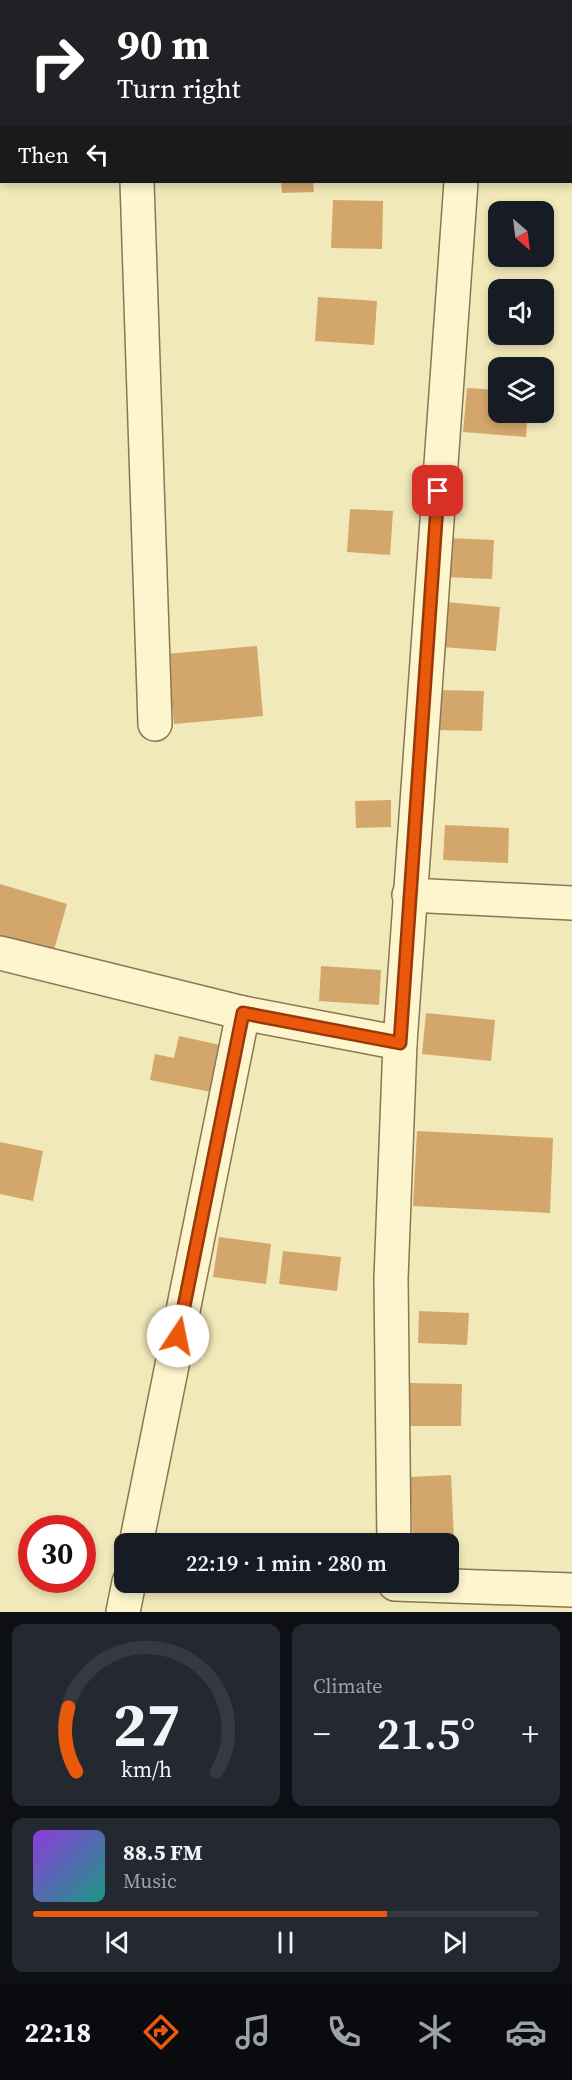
<!DOCTYPE html>
<html lang="en">
<head>
<meta charset="utf-8">
<style>
	body { margin:0; font-family:"Source Serif 4",serif; background:#242831; color:#f1f3f6; height:100vh; display:flex; flex-direction:column; font-size:22px; white-space:nowrap }
	* { box-sizing:border-box; margin:0 }
	p { font-size:20px; color:#9ea1a6 }
	.icon { flex:none; width:33px; height:33px; fill:none; stroke:currentColor; stroke-width:2; stroke-linecap:round; stroke-linejoin:round }
	.map { position:relative; height:1612px; overflow:hidden }
	.details { display:flex; flex-direction:column; gap:12px; padding:12px; background:#0d0f14; flex:1 }
	.details>* { flex:none }
	.top-card { position:absolute; left:0px; top:0px; width:573px; height:183px; box-shadow:0 3px 9px #0003; background:#202124; color:#fff; overflow:hidden }
	.needle { width:39px; rotate:152deg }
	.buttons { position:absolute; left:488px; top:201px; display:grid; gap:12px }
	.buttons a { display:grid; place-items:center; width:66px; height:66px; border-radius:12px; background:#171b24; box-shadow:0 3px 9px #0003; font-size:30px }
	.speed { position:absolute; left:18px; top:1515px; display:flex; gap:12px; font-size:30px; font-weight:700; text-align:center }
	.speed>* { display:grid; place-content:center; width:78px; height:78px; border-radius:50%; background:#171b24; box-shadow:0 3px 9px #0003; line-height:1 }
	.speed .limit { border:9px solid #d22; background:#fff; color:#111 }
	.pin { position:absolute; display:grid; place-items:center; width:51px; height:51px; color:#fff; margin:-26px; border-radius:12px; box-shadow:0 3px 9px #0006 }
	.me { position:absolute; width:66px; margin:-33px; rotate:11deg; stroke-linejoin:round; filter:drop-shadow(0 0 4px #0008) }
	.turn { display:flex; align-items:center; gap:21px; height:126px; padding:0 18px; font-size:27px }
	.turn .icon { width:78px; height:78px; stroke-width:2.5 }
	.turn b { display:block; font-size:42px; line-height:51px }
	.then { display:flex; align-items:center; height:57px; padding:0 18px; background:#0003; gap:12px; font-size:22px }
	.big { font-size:45px; font-weight:600; line-height:1.1 }
	.details .tile { flex:1; display:flex; flex-direction:column; justify-content:center; gap:9px; min-width:0; padding:0 21px; border-radius:12px; background:#242831 }
	.details .dial { align-items:center; gap:0 }
	.dial svg { height:156px; overflow:visible; fill:none; stroke:#363941; stroke-width:7; stroke-linecap:round; text-anchor:middle }
	.dial text { fill:#f1f3f6; stroke:none }
	.song { display:flex; align-items:center; gap:18px }
	.cover { width:72px; height:72px; border-radius:9px; background:linear-gradient(135deg,hsl(270 70% 55%),hsl(170 70% 35%)) }
	.played { height:6px; border-radius:3px; background:linear-gradient(90deg,#ea580c 70%,#363941 70%) }
	.keys { display:flex; justify-content:space-around; direction:ltr }
	.heat { display:flex; justify-content:space-between; align-items:center; font-size:33px; direction:ltr }
	.details .tiles { flex:1; display:grid; gap:12px; grid-template-columns:1fr 1fr }
	.tile:last-child { grid-column:span 2 }
	.trip { position:absolute; left:114px; top:1533px; width:345px; height:60px; border-radius:12px; background:#171b24; box-shadow:0 3px 9px #0003; font-weight:600; line-height:60px; text-align:center }
	.dock { display:flex; height:96px; justify-content:space-around; align-items:center; background:#090b0e; color:#9ea1a6 }
	.dock .icon { width:42px; height:42px }
	.dock .current { color:#ea580c }
	.dock b { font-size:27px; color:#f1f3f6 }
	.map>svg:first-child { display:block }
	.building { fill:#d3a66b }
	.lines { fill:none; stroke-linecap:round; stroke-linejoin:round }
	.minor-casing { stroke:#897753; stroke-width:36 }
	.minor { stroke:#fcf5cd; stroke-width:33 }
	.route-casing { stroke:#983908; stroke-width:15 }
	.route { stroke:#ea580c; stroke-width:10 }
</style>
</head>
<body>
<div class="map">
<svg width="572" height="1612" viewBox="0 0 572 1612">
	<rect width="100%" height="100%" fill="#f1e9b9"/>
	<g class="building">
		<path d="M281,182H313L314,192L282,193Z"/>
		<path d="M333,200L383,201L382,249L331,248Z"/>
		<path d="M318,297L377,301L374,345L315,341Z"/>
		<path d="M467,388L498,390V412H528L526,437L463,432Z"/>
		<path d="M350,509L393,511L390,555L347,552Z"/>
		<path d="M446,538L494,540L492,579L445,577Z"/>
		<path d="M445,602L500,607L496,651L441,647Z"/>
		<path d="M257,646L263,716L174,724L167,654Z"/>
		<path d="M438,690L484,691L482,731L437,730Z"/>
		<path d="M391,800V827L356,828L355,801Z"/>
		<path d="M445,825L509,828L508,863L443,860Z"/>
		<path d="M0,884L67,904L54,950L0,935Z"/>
		<path d="M321,966L381,970L379,1005L319,1001Z"/>
		<path d="M426,1013L495,1020L491,1061L422,1054Z"/>
		<path d="M179,1036L220,1045L211,1092L150,1080L155,1054L174,1058Z"/>
		<path d="M417,1131L553,1138L550,1213L413,1206Z"/>
		<path d="M0,1142L43,1151L33,1201L0,1194Z"/>
		<path d="M219,1237L271,1244L266,1284L213,1277Z"/>
		<path d="M283,1251L341,1257L337,1291L279,1284Z"/>
		<path d="M419,1311L469,1313L467,1345L418,1343Z"/>
		<path d="M409,1383L462,1384L461,1426H408Z"/>
		<path d="M451,1475L454,1540L413,1542L410,1477Z"/>
	</g>
	<g class="lines">
		<g class="minor-casing">
			<g id="minor">
				<path d="M130,0V2"/>
				<path d="M339,2V0"/>
				<path d="M474,2L475,0"/>
				<path d="M137,182L155,724"/>
				<path d="M409,895L572,903"/>
				<path d="M0,953L243,1013L400,1043"/>
				<path d="M136,1544L243,1013"/>
				<path d="M394,1544L391,1279L400,1043L461,182"/>
				<path d="M395,1584L572,1590"/>
				<path d="M123,1612L129,1582"/>
			</g>
		</g>
		<use href="#minor" class="minor"/>
	</g>
	<g class="lines">
		<g class="route-casing">
			<path id="route" d="M178,1336L243,1013L400,1043L438,491"/>
		</g>
		<use href="#route" class="route"/>
	</g>
</svg>
<div class="buttons">
<a><svg class="needle" viewBox="-14 -14 28 28"><path d="M0-13l5 13h-10z" fill="#e53935"/><path d="M0 13l5-13h-10z" fill="#9ea1a6"/></svg></a>
<a><svg class="icon" aria-label="sound" viewBox="0 0 24 24"><path d="M4 9h4l5-4v14l-5-4H4zM17 9q2 3 0 6"/></svg></a>
<a><svg class="icon" aria-label="layers" viewBox="0 0 24 24"><path d="M12 4l9 5-9 5-9-5zM3 14l9 5 9-5"/></svg></a>
</div>
<div class="speed"><div class="limit">30</div></div>
<div class="pin" style="left:438px;top:491px;background:#d93025"><svg class="icon" aria-label="arrive" viewBox="0 0 24 24"><path d="M6 21V4h12l-3 4 3 4H6"/></svg></div>
<svg class="me" style="left:178px;top:1336px" viewBox="-20 -20 40 40"><circle r="19" fill="#fff"/><path d="M0-13L10 11 0 6-10 11z" fill="#ea580c"/></svg>
<div class="trip">22:19 · 1 min · 280 m</div>
<div class="top-card">
<div class="turn"><svg class="icon" aria-label="right" viewBox="0 0 24 24"><path d="M7 20v-9h11M14 6l5 5-5 5"/></svg><div><b>90 m</b>Turn right</div></div>
<div class="then">Then<svg class="icon" aria-label="left" viewBox="0 0 24 24"><path d="M17 20v-9H6M10 6l-5 5 5 5"/></svg></div>
</div>
</div>
<section class="details">
<div class="tiles">
<div class="tile dial"><svg viewBox="0 0 100 80">
<path d="M14 69A42 42 0 1 1 86 69"/>
<path d="M14 69A42 42 0 0 1 10 36" stroke="#ea580c"/>
<text x="50" y="56" font-size="32" font-weight="700">27</text>
<text x="50" y="72" font-size="11">km/h</text>
</svg></div>
<div class="tile"><p>Climate</p>
<div class="heat"><a>−</a><b class="big">21.5°</b><a>+</a></div>
</div>
<div class="tile">
<div class="song"><i class="cover"></i><div><b>88.5 FM</b><p>Music</p></div></div>
<div class="played"></div>
<div class="keys"><svg class="icon" aria-label="previous" viewBox="0 0 24 24"><path d="M18 5L8 12l10 7zM5 5v14"/></svg><svg class="icon" aria-label="pause" viewBox="0 0 24 24"><path d="M8 5v14M16 5v14"/></svg><svg class="icon" aria-label="next" viewBox="0 0 24 24"><path d="M6 5l10 7-10 7zM19 5v14"/></svg></div>
</div>
</div>
</section>
<nav class="dock">
<b>22:18</b>
<svg class="icon current" aria-label="directions" viewBox="0 0 24 24"><path d="M12 3l9 9-9 9-9-9zM9 14v-3h6M13 9l2 2-2 2"/></svg>
<svg class="icon" aria-label="music" viewBox="0 0 24 24"><path d="M9 18V5l10-2v13"/><circle cx="6" cy="18" r="3"/><circle cx="16" cy="16" r="3"/></svg>
<svg class="icon" aria-label="phone" viewBox="0 0 24 24"><path d="M5 4h4l2 5-3 2q2 4 5 5l2-3 5 2v4C11 20 4 13 5 4z"/></svg>
<svg class="icon" aria-label="climate" viewBox="0 0 24 24"><path d="M12 3v18M4 7l16 10M4 17L20 7"/></svg>
<svg class="icon" aria-label="car" viewBox="0 0 24 24"><path d="M5 17H2v-5l4-1 3-4h7l3 4 3 1v5h-3M9 17h6M6 11h13"/><circle cx="7" cy="17" r="2"/><circle cx="17" cy="17" r="2"/></svg>
</nav>
</body>
</html>
